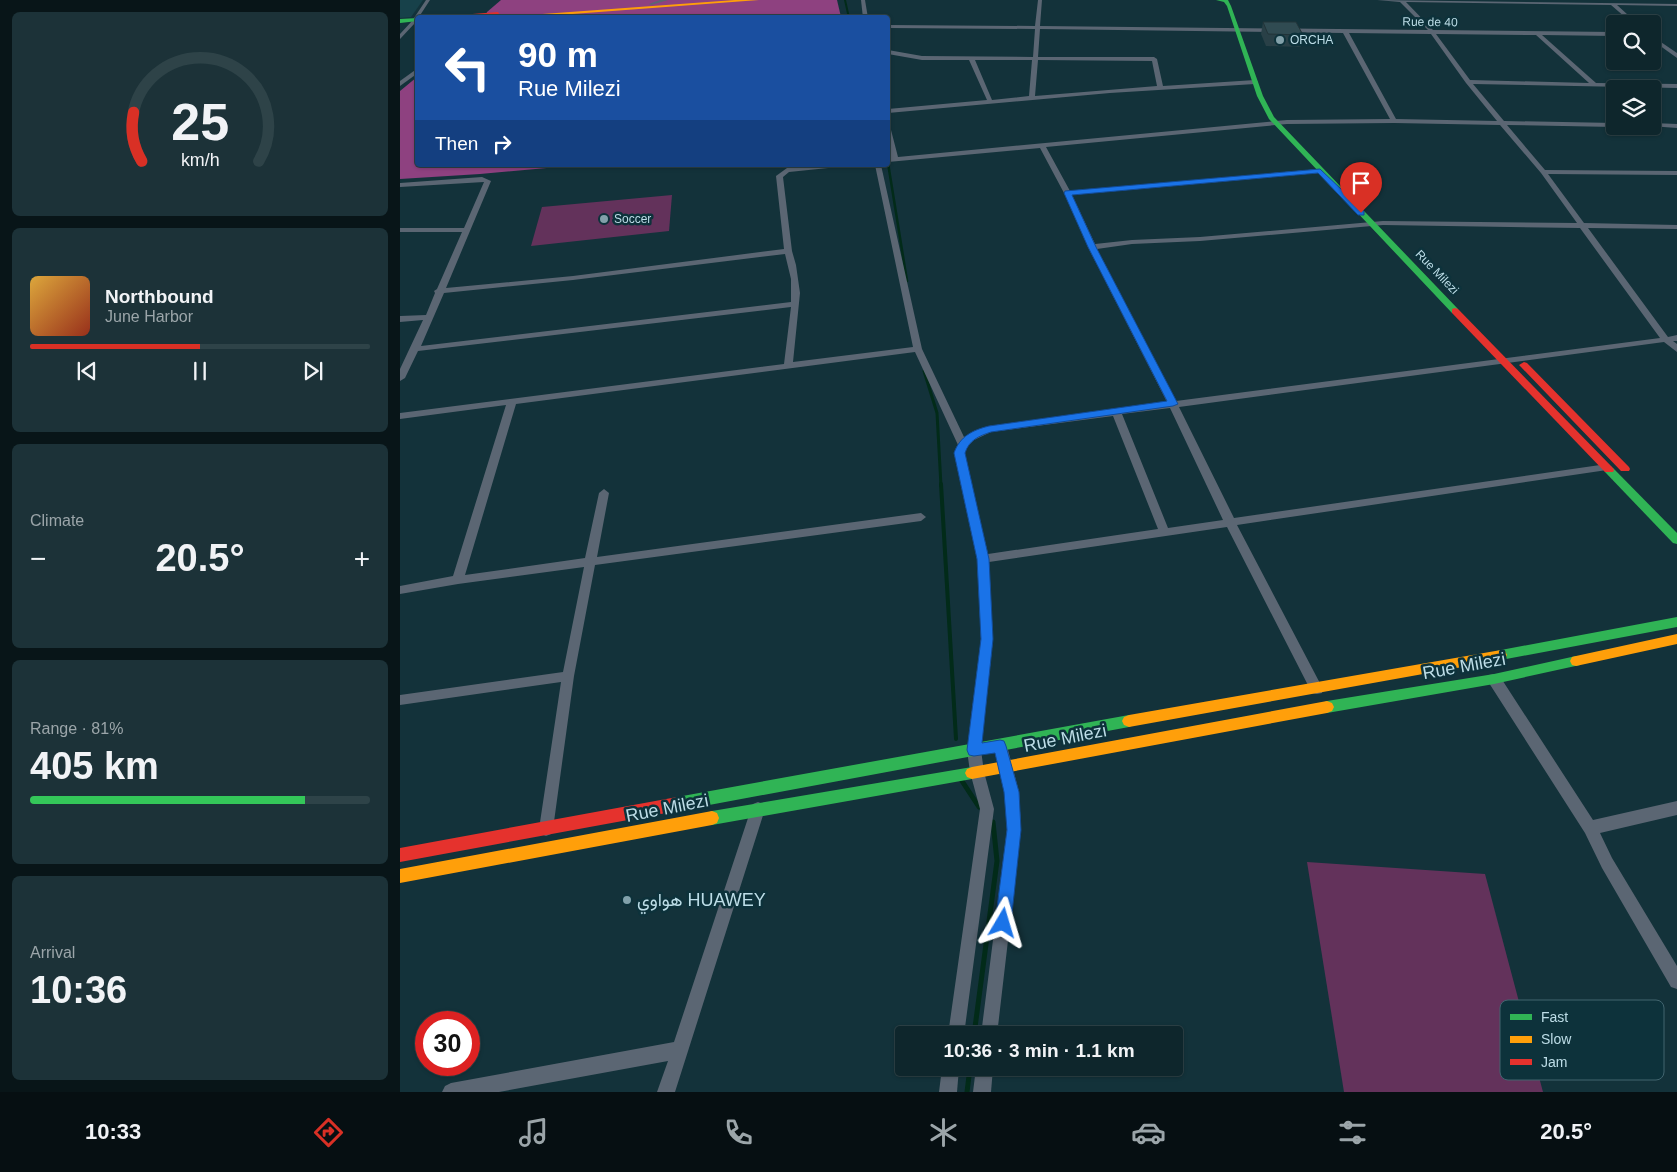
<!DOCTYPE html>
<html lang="en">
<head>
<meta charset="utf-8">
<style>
	body { margin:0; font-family:Helvetica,Vazirmatn,sans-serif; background:#1c3238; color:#f1f3f6; height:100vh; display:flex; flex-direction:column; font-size:19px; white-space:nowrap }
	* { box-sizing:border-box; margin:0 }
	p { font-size:16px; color:#9ba5a9 }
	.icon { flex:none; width:28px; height:28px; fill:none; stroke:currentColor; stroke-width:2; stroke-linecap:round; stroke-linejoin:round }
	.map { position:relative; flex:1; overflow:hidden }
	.drawer { display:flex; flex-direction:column; gap:12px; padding:12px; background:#081518; width:400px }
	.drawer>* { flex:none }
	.hud { position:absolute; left:15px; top:15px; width:475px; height:152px; border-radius:5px; box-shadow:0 1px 4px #0004,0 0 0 1px #2e4348; background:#1a4fa0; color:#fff; overflow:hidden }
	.buttons { position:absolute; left:1206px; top:15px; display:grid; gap:10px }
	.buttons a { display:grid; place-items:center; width:55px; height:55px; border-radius:5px; background:#0e262c; box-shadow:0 1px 4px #0004,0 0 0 1px #2e4348; font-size:25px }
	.speed { position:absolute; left:15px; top:1011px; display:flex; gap:10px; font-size:25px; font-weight:700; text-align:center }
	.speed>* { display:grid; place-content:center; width:65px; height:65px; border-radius:50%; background:#0e262c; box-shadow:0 1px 4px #0004,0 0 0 1px #2e4348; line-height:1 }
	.speed .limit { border:8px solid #d22; background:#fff; color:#111 }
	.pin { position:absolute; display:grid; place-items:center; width:42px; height:42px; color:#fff; margin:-51px -21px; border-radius:50% 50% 50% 0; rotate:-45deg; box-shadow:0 0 5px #0007 }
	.pin .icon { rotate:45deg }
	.me { position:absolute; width:55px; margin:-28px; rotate:7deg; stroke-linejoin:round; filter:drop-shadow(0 0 4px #0008) }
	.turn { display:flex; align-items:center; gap:18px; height:105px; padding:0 20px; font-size:22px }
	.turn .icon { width:65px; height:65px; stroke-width:2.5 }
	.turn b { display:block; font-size:35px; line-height:42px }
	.then { display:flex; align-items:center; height:48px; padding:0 20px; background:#0003; gap:10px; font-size:19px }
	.big { font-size:38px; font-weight:600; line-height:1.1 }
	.drawer .card { flex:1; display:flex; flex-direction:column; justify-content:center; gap:8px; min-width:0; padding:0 18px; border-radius:8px; background:#1c3238 }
	.drawer .dial { align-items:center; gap:0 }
	.dial svg { height:130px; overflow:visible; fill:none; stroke:#2e4348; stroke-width:7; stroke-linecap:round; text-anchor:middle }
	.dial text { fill:#f1f3f6; stroke:none }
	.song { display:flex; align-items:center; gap:15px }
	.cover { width:60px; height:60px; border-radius:8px; background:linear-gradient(135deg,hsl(40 70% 55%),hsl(10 70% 35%)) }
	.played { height:5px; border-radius:2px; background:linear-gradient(90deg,#d93025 50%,#2e4348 50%) }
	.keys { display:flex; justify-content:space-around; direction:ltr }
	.heat { display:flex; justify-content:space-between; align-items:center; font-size:28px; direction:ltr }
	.charge { height:8px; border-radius:4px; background:linear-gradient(90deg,#34c759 81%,#2e4348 0) }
	.trip { position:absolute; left:495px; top:1026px; width:288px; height:50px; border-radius:5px; background:#0e262c; box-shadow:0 1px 4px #0004,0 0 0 1px #2e4348; font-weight:600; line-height:50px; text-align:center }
	.menu { display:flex; height:80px; justify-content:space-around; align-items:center; background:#060f12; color:#9ba5a9 }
	.menu .icon { width:35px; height:35px }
	.menu .current { color:#d93025 }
	.menu b { font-size:22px; color:#f1f3f6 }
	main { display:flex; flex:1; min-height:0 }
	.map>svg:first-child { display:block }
	.built { fill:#17414a }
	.green { fill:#63325b }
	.forest { fill:#8e4180 }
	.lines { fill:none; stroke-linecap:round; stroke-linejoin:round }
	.stream-far4 { stroke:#022b19; stroke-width:2 }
	.stream-far3 { stroke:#022b19; stroke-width:2.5 }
	.stream-far2 { stroke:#022b19; stroke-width:3 }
	.stream-far1 { stroke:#022b19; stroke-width:4 }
	.stream { stroke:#022b19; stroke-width:5 }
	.street { fill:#5b6673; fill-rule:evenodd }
	.fast { fill:#30b455; fill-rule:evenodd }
	.slow { fill:#ff9f0a; fill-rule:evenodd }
	.jam { fill:#e5322d; fill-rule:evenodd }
	.wall { fill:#294047 }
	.building { fill:#304b52; stroke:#223439 }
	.route { fill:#1a73e8; stroke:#114b97 }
	.poi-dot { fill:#82a1aa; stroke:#0d323b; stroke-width:2 }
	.labels { text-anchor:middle; stroke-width:5; stroke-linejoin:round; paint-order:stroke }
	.far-street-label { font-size:12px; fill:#bddde7; stroke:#0d323b }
	.far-poi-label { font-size:12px; fill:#bddde7; stroke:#0d323b; text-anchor:start }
	.near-street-label { font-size:18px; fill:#bddde7; stroke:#0d323b }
	.near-poi-label { font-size:18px; fill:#bddde7; stroke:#0d323b; text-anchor:start }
	.key { fill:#0d323b; stroke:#42656f; stroke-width:1 }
	.key-label { font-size:14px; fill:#bddde7 }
</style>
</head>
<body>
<main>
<section class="drawer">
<div class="card dial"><svg viewBox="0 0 100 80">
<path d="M14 69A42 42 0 1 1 86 69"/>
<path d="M14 69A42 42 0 0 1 9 39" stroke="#d93025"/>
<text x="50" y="56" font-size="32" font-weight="700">25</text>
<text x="50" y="72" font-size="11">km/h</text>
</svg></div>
<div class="card">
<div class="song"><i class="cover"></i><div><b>Northbound</b><p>June Harbor</p></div></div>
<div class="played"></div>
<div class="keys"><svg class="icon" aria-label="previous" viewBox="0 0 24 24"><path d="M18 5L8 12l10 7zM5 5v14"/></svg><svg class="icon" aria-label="pause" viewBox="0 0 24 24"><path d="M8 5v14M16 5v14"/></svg><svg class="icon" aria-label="next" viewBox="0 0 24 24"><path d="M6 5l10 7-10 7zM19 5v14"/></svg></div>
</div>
<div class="card"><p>Climate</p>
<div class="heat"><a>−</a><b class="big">20.5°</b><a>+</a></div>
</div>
<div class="card"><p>Range · 81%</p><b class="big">405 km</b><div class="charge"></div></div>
<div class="card"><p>Arrival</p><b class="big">10:36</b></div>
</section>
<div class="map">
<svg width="1277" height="1092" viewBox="0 0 1277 1092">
	<rect width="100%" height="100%" fill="#13323a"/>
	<path class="built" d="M0,0H23L11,17L0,18Z"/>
	<g class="green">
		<path d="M272,195L269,231L131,246L142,207Z"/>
		<path d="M907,862L1085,874L1143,1092H944Z"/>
	</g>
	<g class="forest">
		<path d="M101,0H437L441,17L85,18L87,12Z"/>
		<path d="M17,77L18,165H180L80,174L0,179V91Z"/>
	</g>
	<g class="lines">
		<path class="stream-far4" d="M445,0L449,18"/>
		<path class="stream-far3" d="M488,163L507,281"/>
		<path class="stream-far2" d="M524,371L537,413L541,486"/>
		<path class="stream-far1" d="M541,484L556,739"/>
		<g class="stream">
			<path d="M562,781L579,807"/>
			<path d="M574,1035L597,861L593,822"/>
			<path d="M567,1092L570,1068"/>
		</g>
		<g class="street">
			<path d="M26,0H30L15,23L0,39V34L12,21Z"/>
			<path d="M260,0H268L251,5L249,4Z"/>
			<path d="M461,0H465L468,18H463Z"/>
			<path d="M638,0H642L640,26L1028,30L1000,2L977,0L1277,4V6L1217,5L1238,24H1233L1211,5L1006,2L1033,30L1215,32V36L1142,35L1196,83L1277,84V88L1073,84L1104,121L1215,123V126H1217L1215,127L1107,125L1145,170L1277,171V175L1148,174L1184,223L1277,225V229L1188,228L1268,337L1277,335V341H1273L1277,344V352L1264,342L779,407L834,518L1207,464L1212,467L1207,470L837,525L923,689L922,693L917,694L912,693L827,527L589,562L593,639L581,750L584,772L594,809L564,1035H548L580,809L570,772L567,750L581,639L577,559L554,453L558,445L515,352L116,404L65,575L185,558L199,493L204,489L209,493L197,557L521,513L526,517L521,521L195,565L174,676L153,829L151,834L146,836L141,834L139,829L161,682L0,705V695L163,672L184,567L58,584L0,594V586L53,576L106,405L0,419V413L384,364L391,307L18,351L5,378L0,381V369L23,320L0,322V316L26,315L35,293L34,291L37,289L62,232H0V228H64L84,182L0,187V183L82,177L91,181L46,288L173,276L384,249L376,176L387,168L441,165L438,167L389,172L383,177L392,251L396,265L400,293L393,362L513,347L475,165H481L522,349L564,437L576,431L589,426L767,402L688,247L664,193L640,148L488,162V158H491L488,141V128L491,130L498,157L887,120L990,119L943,33L640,29L638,57H754L757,59L763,86L855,80L858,82L855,84L710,93L488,113V109L587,100L569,60H522L488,54V50L522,56L633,57L635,29L488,28V25L635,26ZM949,33L1031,34L1066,83L1097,121L996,119ZM1036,34L1136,35L1189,83L1070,80ZM575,60H632L629,96L592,100ZM638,60L752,61L757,86L635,96ZM994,123L1100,125L1141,173L1177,223L983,221L800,237L732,240L695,244L672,195L919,173L922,171L919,169L670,191L646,147L887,124ZM983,225L1180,228L1260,338L776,401L697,249L732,244L800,241ZM385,254L391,279V302L21,346L44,293L173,280ZM770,408L823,520L768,528L722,414ZM713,416L758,529L588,554L564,453L568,446L574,440L591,432Z"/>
			<path d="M1252,36L1277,53V58L1252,40Z"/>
			<path d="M18,68V73L0,86V81Z"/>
			<path d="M1252,123L1277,124V128L1250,126H1252Z"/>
			<path d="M1094,674L1099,675L1193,820L1277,801V815L1200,833L1212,858L1277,966V989L1271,987L1202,868L1185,833L1089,683L1088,679L1089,675Z"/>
			<path d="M600,740L605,742L607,746L619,792L621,829L597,1035H581L607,829L605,792L593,746L595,742Z"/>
			<path d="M358,802L363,804L365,809L275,1092H257L268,1061L99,1092H42L45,1086L51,1083L274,1042L351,809L353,804Z"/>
			<path d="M542,1068H559L557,1092H539Z"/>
			<path d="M576,1068H593L591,1092H573Z"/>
		</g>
		<g class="fast">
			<path d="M816,0H828L831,6L863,96L874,117L1058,309V313H1052L869,119L857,96L827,6L824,2Z"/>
			<path d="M18,18V21L0,23V19Z"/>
			<path d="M1209,467L1213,468L1277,533V544L1273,543L1205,472L1204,470L1205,468Z"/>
			<path d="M1277,617V627L1101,660L1097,659L1095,655L1097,651L1101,650Z"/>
			<path d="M1176,656L1180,657L1182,661L1180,665L1094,684L927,713L922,711L920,707L922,703L927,701L1094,674Z"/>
			<path d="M729,715L734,717L736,721L734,725L729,727L277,811L272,809L270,804L272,799L277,797Z"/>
			<path d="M572,767L577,769L579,773L577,777L572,779L312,825L307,823L305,818L307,813L312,811Z"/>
		</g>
		<g class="slow">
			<path d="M335,0H359L119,18H87Z"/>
			<path d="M1277,634V644L1176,666L1172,665L1170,661L1172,657L1176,656Z"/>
			<path d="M1101,650L1105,651L1107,655L1105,659L1101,660L729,727L724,725L722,721L724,717L729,715Z"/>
			<path d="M927,701L932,703L934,707L932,711L927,713L572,779L567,777L565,773L567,769L572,767Z"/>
			<path d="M312,811L317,813L319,818L317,823L312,825L0,883V869Z"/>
		</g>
		<g class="jam">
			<path d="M98,12L100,15L45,18L47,16Z"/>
			<path d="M1055,308L1058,309L1213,468L1214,470L1213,472H1205L1052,313V309Z"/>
			<path d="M1124,362L1127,363L1229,467L1230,469L1229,471H1221L1121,367L1119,365Z"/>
			<path d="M277,797L282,799L284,804L282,809L277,811L0,862V848Z"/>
		</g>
	</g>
	<path class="wall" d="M863,22L903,35L901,47L866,46L861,34Z"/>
	<path class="building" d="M863,22H896L903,35L868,34Z"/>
	<path class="route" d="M920,169L964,211V215H958L918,173L672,195L696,247L778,404L773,406L591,432C579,436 569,440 565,453L589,559L593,639L582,743L600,740L604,741L606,746L619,792L621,830L611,923L608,928L603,931L597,928L595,923L607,830L604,792L595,753L574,756L569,755L567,750L581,639L577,559L554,453C560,436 573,430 589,426L767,401L688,247L664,193L665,191Z"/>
	<g class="poi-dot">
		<circle cx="880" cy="40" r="5"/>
		<circle cx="204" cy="219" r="5"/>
		<circle cx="227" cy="900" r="5"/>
	</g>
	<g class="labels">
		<g class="far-street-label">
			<text transform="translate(1030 22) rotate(1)" y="4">Rue de 40</text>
			<text transform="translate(1037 272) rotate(46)" y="4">Rue Milezi</text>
		</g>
		<g class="far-poi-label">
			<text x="890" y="44">ORCHA</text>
			<text x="214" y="223">Soccer</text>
		</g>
		<g class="near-street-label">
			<text transform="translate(1064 666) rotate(-10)" y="6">Rue Milezi</text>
			<text transform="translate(665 738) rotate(-11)" y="6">Rue Milezi</text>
			<text transform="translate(267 808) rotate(-11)" y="6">Rue Milezi</text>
		</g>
		<g class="near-poi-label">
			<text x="237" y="906">هواوي HUAWEY</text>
		</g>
	</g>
	<rect x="1100" y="1000" width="164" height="80" rx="8" class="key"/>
	<rect x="1110" y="1014" width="22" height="6" fill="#30b455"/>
	<rect x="1110" y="1036" width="22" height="7" fill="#ff9f0a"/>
	<rect x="1110" y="1059" width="22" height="6" fill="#e5322d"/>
	<g class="key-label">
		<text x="1141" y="1022">Fast</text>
		<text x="1141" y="1044">Slow</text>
		<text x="1141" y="1067">Jam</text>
	</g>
</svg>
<div class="buttons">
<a><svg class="icon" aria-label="search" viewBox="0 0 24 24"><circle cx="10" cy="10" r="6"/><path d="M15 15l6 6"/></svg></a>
<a><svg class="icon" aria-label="layers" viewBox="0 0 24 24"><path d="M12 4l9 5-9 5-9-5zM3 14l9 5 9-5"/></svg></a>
</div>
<div class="speed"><div class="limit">30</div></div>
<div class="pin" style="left:961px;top:213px;background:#d93025"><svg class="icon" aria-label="arrive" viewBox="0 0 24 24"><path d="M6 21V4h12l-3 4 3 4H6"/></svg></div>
<svg class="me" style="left:603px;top:923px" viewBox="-20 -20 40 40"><path d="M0-17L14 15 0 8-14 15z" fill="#1a73e8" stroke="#fff" stroke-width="4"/></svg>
<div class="trip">10:36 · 3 min · 1.1 km</div>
<div class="hud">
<div class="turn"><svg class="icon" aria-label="left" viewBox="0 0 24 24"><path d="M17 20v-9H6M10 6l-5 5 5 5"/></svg><div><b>90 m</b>Rue Milezi</div></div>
<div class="then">Then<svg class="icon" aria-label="right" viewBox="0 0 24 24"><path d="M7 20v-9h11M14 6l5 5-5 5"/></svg></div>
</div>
</div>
</main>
<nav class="menu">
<b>10:33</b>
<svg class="icon current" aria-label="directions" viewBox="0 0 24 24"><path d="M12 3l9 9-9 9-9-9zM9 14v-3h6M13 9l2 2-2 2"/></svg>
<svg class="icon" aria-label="music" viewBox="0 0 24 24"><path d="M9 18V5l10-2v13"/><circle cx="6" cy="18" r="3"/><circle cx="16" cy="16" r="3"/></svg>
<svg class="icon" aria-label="phone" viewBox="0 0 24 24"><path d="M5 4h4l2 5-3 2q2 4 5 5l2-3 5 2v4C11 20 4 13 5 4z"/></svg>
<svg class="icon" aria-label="climate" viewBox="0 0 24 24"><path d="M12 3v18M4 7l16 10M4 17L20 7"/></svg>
<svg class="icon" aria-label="car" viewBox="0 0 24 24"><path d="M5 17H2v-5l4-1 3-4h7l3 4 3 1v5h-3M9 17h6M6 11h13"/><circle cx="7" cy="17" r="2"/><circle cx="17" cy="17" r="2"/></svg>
<svg class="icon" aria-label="filters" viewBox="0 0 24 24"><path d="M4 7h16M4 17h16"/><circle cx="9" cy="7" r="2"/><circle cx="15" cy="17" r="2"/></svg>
<b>20.5°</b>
</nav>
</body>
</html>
